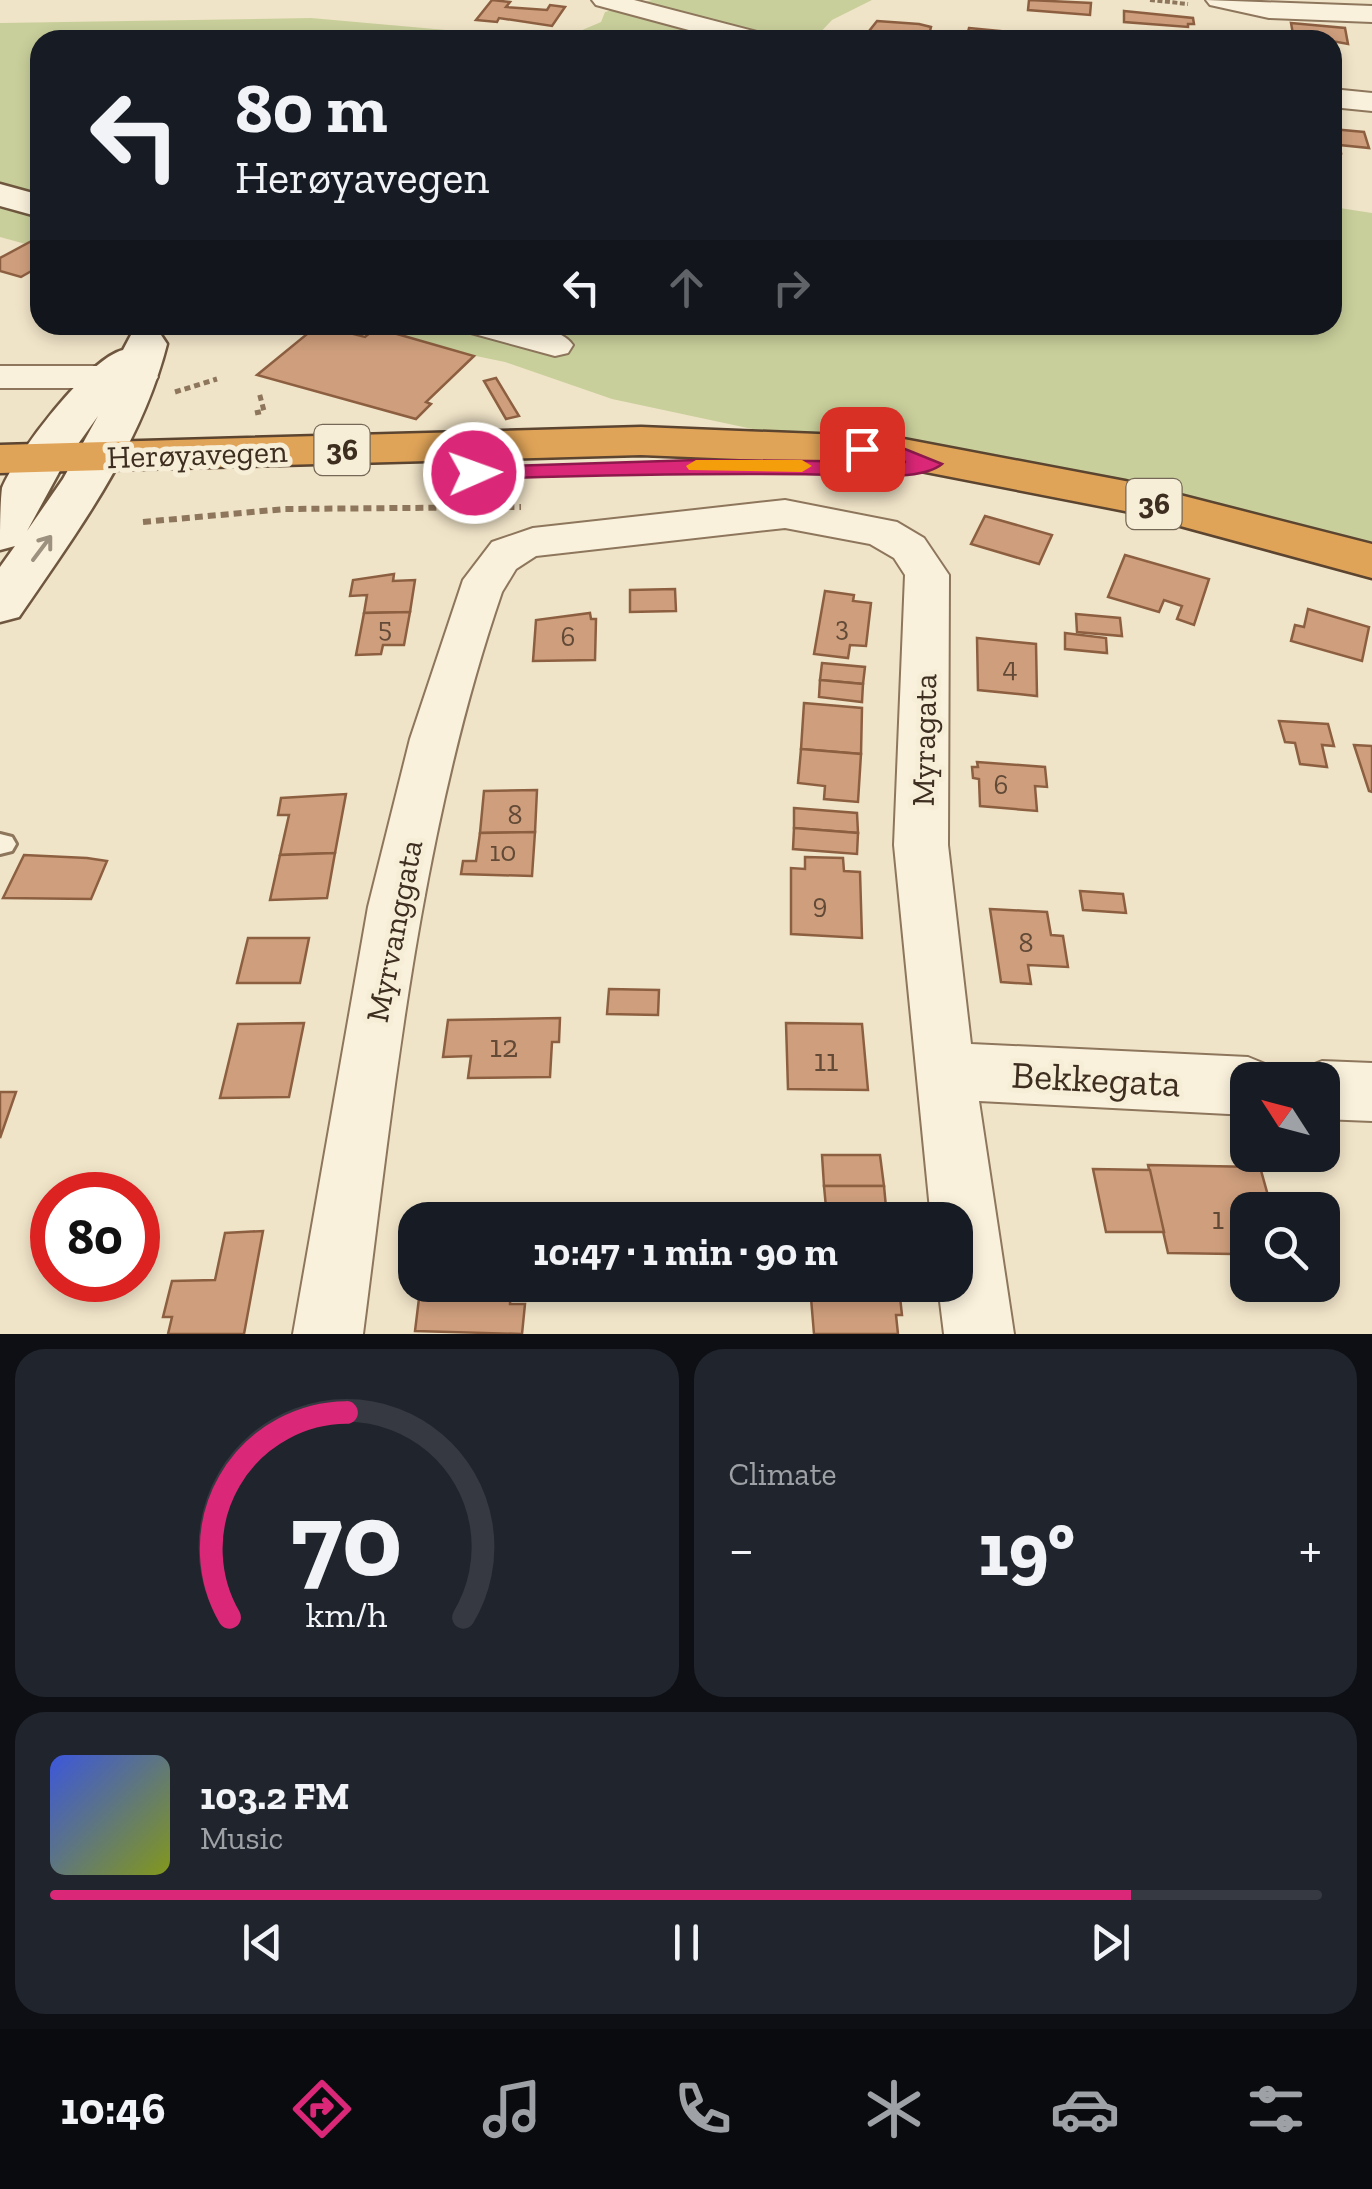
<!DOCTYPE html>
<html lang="en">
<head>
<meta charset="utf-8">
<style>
	body { margin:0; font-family:"Zilla Slab",serif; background:#20242c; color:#f1f3f6; height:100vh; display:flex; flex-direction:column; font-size:38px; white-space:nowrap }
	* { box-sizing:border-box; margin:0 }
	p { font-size:32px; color:#9ea1a6 }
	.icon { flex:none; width:55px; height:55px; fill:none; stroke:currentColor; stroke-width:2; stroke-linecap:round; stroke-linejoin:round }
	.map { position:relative; height:1334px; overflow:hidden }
	.details { display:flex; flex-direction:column; gap:15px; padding:15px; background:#0d0f14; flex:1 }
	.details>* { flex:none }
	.banner { position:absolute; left:30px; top:30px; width:1312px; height:305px; border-radius:30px; box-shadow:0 5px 15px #0003; background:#171b24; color:#f1f3f6; overflow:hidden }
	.needle { width:65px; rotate:306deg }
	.controls { position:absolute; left:1230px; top:1062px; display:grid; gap:20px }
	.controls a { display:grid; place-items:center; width:110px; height:110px; border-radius:20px; background:#171b24; box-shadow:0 5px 15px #0003; font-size:50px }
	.speed { position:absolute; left:30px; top:1172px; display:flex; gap:20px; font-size:50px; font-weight:700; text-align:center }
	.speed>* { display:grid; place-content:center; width:130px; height:130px; border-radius:50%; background:#171b24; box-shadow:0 5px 15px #0003; line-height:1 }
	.speed .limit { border:15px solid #d22; background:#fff; color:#111 }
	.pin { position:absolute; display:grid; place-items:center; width:85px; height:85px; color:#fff; margin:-42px; border-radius:20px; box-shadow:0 5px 15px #0006 }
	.me { position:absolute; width:110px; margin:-55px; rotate:88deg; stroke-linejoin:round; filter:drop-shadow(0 0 8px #0008) }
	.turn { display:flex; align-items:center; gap:35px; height:210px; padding:0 40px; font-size:45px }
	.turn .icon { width:130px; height:130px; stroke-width:2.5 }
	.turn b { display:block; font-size:70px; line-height:85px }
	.lanes { display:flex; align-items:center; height:95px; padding:0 40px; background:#0003; justify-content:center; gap:50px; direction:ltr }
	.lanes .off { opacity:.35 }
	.big { font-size:75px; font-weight:700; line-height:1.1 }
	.details .card { flex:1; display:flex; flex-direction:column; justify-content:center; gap:15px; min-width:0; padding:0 35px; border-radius:30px; background:#20242c }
	.details .dial { align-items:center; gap:0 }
	.dial svg { height:260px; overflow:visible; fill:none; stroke:#363941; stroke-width:7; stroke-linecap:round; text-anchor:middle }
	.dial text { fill:#f1f3f6; stroke:none }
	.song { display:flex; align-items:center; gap:30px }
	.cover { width:120px; height:120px; border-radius:15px; background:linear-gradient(135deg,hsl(230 70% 55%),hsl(70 70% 35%)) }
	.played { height:10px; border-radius:5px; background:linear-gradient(90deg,#db2777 85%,#363941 85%) }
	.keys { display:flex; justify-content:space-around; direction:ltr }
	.heat { display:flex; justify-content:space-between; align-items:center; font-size:55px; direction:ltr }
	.details .tiles { flex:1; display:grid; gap:15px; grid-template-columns:1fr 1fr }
	.card:last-child { grid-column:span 2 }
	.trip { position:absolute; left:398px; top:1202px; width:575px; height:100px; border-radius:30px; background:#171b24; box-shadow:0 5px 15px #0003; font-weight:700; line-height:100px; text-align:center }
	.tab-bar { display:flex; height:160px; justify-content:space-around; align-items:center; background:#090b0e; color:#9ea1a6 }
	.tab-bar .icon { width:70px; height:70px }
	.tab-bar .current { color:#db2777 }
	.tab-bar b { font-size:45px; color:#f1f3f6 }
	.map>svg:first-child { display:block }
	.green { fill:#c9cf9b }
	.building { fill:#cf9f7d; stroke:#8d5f41; stroke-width:2.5 }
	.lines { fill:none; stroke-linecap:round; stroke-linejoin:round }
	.lane-casing { stroke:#8d765c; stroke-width:6 }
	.street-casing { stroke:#8d765c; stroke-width:4 }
	.secondary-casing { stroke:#6f573f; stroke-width:5 }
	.highway-casing { stroke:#5b4430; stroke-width:5 }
	.path-far2 { stroke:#8d765c; stroke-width:4; stroke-dasharray:5 2.5; stroke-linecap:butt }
	.path-far1 { stroke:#8d765c; stroke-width:5; stroke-dasharray:6 4; stroke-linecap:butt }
	.path { stroke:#8d765c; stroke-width:6; stroke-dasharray:8 5; stroke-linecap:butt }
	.lane { fill:#faf1dc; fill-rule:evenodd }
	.street { fill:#faf1dc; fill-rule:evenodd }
	.secondary { fill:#faf1dc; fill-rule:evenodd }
	.highway { fill:#e0a458; fill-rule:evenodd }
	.oneway { stroke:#9c907e }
	.route { fill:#db2777; stroke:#8e194d; stroke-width:2.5 }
	.slow { fill:#f59e0b }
	.labels { text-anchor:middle; stroke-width:10; stroke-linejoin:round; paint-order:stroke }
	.number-label { font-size:28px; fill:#624a37 }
	.shield { fill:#f7eed8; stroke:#756857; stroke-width:2.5 }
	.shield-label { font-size:30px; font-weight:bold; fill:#3d2e20 }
	.street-label { font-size:32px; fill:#3d2e20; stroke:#f7eed8 }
	.near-number-label { font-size:32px; fill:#624a37 }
	.near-street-label { font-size:38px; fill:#3d2e20; stroke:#f7eed8 }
</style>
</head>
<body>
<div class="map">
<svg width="1372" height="1334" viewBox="0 0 1372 1334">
	<rect width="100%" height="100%" fill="#f0e4c8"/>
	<g class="green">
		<path d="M652,0H872L832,20L813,40H559L601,22L605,12Z"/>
		<path d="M311,18L446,30L475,40H40V248L0,237V23Z"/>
		<path d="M1333,207L1372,213V562L612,399L505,362L325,325H1332Z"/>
	</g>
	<g class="building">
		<path d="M492,0L510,2L506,7L547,10L550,5L565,7L552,26L499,18L497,22L476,20Z"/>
		<path d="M1029,0L1091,3L1090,15L1028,10Z"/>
		<path d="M1124,11L1193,18L1194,24H1188V27L1124,22Z"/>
		<path d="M877,21L919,24L931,27L928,39L866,35Z"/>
		<path d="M1291,23L1345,28L1348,44L1293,34Z"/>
		<path d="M969,28L1042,35L1041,40H966Z"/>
		<path d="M1332,129L1364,132L1369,148L1339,145L1341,153L1332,152Z"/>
		<path d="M39,237L40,266L21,277L0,271V258Z"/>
		<path d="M318,325L365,337L376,328L474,356L426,402L431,404L416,419L257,375Z"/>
		<path d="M496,378L519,416L506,419L484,381Z"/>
		<path d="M985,516L1052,535L1039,564L971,544Z"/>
		<path d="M1125,555L1209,579L1194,625L1177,619L1182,606L1164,600L1159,612L1108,597Z"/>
		<path d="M394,574L393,581L415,580L410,612L364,613L367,595L350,596L353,580Z"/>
		<path d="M675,589L676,611L630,612V590Z"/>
		<path d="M825,591L854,595L853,601L871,603L866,646L850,645L848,658L814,654Z"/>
		<path d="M1308,609L1369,627L1362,661L1291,641L1295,625L1304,627Z"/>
		<path d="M410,612L404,645H383L381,654L356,655L364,613Z"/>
		<path d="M590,613L591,619H596L595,660L533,661L536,620Z"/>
		<path d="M1076,614L1120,618L1122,636L1077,632Z"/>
		<path d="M1065,633L1106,638L1107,653L1065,649Z"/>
		<path d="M977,638L1036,644L1037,696L978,690Z"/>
		<path d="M822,663L865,667L863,684L820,680Z"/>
		<path d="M820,680L863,684L862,702L819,697Z"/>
		<path d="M804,703L862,708L861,754L801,749Z"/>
		<path d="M1279,721L1328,724L1334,746L1322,745L1327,767L1300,764L1295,743L1285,742Z"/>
		<path d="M1354,745L1372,746V792L1369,791Z"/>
		<path d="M801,749L861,754L858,802L824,799L825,786L798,783Z"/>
		<path d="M977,762L1045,767L1047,787L1035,786L1037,811L980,806L979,779L973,778L972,767H978Z"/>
		<path d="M537,790L535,832L480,833L484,791Z"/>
		<path d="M346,794L335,853L280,855L289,815H278L281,798Z"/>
		<path d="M794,808L857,813L858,833L794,828Z"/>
		<path d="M794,828L858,833L857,854L793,849Z"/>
		<path d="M535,832L532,876L461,874L463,861H476L480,833Z"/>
		<path d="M335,853L327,898L270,900L280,855Z"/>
		<path d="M24,855L87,858L107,861L91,899L3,898Z"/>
		<path d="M805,857L843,858L844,871L860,872L862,938L791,934V868L805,869Z"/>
		<path d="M1080,891L1123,894L1126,913L1083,910Z"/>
		<path d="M990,909L1047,912L1051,935L1063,936L1068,967L1028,965L1031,984L1001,982Z"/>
		<path d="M248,938H309L300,983H237Z"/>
		<path d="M609,989L659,990L658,1015L607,1014Z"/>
		<path d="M560,1018L559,1042H552L550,1077L468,1078L471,1056L443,1057L448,1020Z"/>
		<path d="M304,1023L289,1097L220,1098L238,1024Z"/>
		<path d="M786,1023L862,1024L868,1090L788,1089Z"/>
		<path d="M0,1092H16L0,1138Z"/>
		<path d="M822,1155H880L884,1186H824Z"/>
		<path d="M1148,1165L1260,1167L1272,1210H1248V1268H1238L1234,1254L1168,1253Z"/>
		<path d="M1093,1169L1150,1170L1164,1232H1106Z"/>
		<path d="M824,1186H884L887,1218H827Z"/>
		<path d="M263,1231L244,1334H168L172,1317H163L172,1281L215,1280L225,1233Z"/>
		<path d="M790,1285H863L865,1297H900L902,1315H896L898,1334H814L811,1298L791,1297Z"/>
		<path d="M437,1287H511L510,1304H525L522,1334L415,1331L420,1290Z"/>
	</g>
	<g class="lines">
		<g class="lane-casing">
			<path id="lane" d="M0,834L12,837L16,844L12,851L0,854Z"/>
		</g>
		<g class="street-casing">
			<g id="street">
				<path d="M592,0H634L765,34L769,40H726L596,5Z"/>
				<path d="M1206,0L1372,6V22L1269,18L1210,5Z"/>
				<path d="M1332,89L1372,93V111L1332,107Z"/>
				<path d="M466,325C493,325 556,320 573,345L568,353L555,356L471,333Z"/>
				<path d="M0,366H139L152,369L158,377L152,385L139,388H0Z"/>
				<path d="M785,500L897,522L924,538L949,575L948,845L971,1044L1248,1057L1270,1066L1276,1080H1248V1115L979,1101L1014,1334H944L938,1285H955V1220H931L894,845L905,575L894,558L870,544L785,528L536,556L516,569L502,592C420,831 395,1085 363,1334H293L368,907L410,739L463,580L492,542L533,528Z"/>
				<path d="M1322,1061L1372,1063V1121L1322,1119V1080H1296L1300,1070Z"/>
			</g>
		</g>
		<g class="secondary-casing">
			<g id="secondary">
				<path d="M0,184L40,195V217L0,206Z"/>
				<path d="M146,331L161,335L167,344C141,446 78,531 19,617L0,622V567L15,546L0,550C0,532 0,505 2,488C16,454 88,359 123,350L131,335ZM98,416L63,479L27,531L63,465Z"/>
			</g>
		</g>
		<g class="highway-casing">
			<path id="highway" d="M641,427L893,437L1125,481L1372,544V578L1125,511L890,465L641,455L0,473V445Z"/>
		</g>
		<path class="path-far2" d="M1150,0L1188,4"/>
		<g class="path-far1">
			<path d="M175,392L217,379"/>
			<path d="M255,413L264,411L259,392"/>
		</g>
		<path class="path" d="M143,522L285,509L521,507"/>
		<use href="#lane" class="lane"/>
		<use href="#street" class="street"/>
		<use href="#secondary" class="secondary"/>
		<use href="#highway" class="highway"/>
	</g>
	<defs><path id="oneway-shaft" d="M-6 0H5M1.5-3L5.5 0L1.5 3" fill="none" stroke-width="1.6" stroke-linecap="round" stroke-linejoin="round" transform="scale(2.5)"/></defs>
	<use class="oneway" href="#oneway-shaft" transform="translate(42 548) rotate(-53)"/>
	<path class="route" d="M862,443L900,447L942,464C923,480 869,476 845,475C721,472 598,475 474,479L465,473L474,467L697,460L906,462L855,453V445Z"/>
	<path class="slow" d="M696,460H802L812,466L802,472L689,470L686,466Z"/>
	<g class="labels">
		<g class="number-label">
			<text x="842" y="636">3</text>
			<text x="385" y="637">5</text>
			<text x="568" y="646">6</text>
			<text x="1010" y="677">4</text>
			<text x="1001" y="794">6</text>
			<text x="515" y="824">8</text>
			<text x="503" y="861">10</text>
			<text x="820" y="913">9</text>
			<text x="1026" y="952">8</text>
		</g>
		<g class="shield">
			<rect x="314.5" y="425" width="55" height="50" rx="8"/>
			<rect x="1126.5" y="479" width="55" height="50" rx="8"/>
		</g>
		<g class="shield-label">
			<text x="342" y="460">36</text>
			<text x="1154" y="514">36</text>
		</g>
		<g class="street-label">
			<text transform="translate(197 454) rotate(-2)" y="11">Herøyavegen</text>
			<text transform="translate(924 740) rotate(-89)" y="11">Myragata</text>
			<text transform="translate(394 931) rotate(-79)" y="11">Myrvanggata</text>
		</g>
		<g class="near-number-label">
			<text x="504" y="1057">12</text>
			<text x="826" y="1071">11</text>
			<text x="1218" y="1229">1</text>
		</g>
		<g class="near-street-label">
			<text transform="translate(1096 1079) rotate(3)" y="13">Bekkegata</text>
		</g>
	</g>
</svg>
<div class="controls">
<a><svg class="needle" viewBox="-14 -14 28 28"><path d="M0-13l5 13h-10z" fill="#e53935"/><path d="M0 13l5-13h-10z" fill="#9ea1a6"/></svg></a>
<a><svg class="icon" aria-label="search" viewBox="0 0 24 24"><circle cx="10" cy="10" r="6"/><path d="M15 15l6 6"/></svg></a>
</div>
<div class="speed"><div class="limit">80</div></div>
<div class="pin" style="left:862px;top:449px;background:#d93025"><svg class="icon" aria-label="arrive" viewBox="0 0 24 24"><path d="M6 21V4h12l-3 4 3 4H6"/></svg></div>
<svg class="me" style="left:474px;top:473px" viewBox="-20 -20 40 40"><circle r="17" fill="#db2777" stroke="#fff" stroke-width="3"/><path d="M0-11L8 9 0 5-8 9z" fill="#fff"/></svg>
<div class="trip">10:47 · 1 min · 90 m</div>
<div class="banner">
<div class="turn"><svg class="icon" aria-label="left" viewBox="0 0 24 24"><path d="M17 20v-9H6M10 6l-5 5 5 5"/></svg><div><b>80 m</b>Herøyavegen</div></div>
<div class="lanes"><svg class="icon" aria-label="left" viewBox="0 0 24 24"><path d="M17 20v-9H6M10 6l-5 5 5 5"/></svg><svg class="icon off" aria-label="ahead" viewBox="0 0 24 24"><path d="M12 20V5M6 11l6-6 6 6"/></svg><svg class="icon off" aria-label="right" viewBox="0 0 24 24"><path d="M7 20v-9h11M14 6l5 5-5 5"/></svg></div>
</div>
</div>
<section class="details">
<div class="tiles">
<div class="card dial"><svg viewBox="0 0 100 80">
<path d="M14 69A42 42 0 1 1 86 69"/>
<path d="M14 69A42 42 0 0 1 50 6" stroke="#db2777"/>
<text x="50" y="56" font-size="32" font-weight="700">70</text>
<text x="50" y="72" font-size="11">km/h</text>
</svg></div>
<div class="card"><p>Climate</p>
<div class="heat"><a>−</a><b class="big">19°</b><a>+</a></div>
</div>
<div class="card">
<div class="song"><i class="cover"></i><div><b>103.2 FM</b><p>Music</p></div></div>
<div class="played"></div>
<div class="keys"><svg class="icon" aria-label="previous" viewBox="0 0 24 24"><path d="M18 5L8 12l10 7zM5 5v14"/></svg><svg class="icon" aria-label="pause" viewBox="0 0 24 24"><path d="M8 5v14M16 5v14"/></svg><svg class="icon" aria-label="next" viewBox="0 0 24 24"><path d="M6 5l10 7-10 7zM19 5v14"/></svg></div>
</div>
</div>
</section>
<nav class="tab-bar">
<b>10:46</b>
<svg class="icon current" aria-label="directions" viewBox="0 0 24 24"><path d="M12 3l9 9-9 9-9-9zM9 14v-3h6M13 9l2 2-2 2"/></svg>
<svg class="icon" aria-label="music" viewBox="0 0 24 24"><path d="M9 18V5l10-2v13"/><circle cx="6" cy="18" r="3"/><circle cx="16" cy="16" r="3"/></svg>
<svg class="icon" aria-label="phone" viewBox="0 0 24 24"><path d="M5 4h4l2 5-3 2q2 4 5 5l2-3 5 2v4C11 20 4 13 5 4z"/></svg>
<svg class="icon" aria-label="climate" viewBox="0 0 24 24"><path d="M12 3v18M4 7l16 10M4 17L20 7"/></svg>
<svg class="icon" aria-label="car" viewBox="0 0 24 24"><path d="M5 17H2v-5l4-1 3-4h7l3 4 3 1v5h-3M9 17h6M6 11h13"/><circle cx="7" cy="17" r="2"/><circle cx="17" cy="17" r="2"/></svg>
<svg class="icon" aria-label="filters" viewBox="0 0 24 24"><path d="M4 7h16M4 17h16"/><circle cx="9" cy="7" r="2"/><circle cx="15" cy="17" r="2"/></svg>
</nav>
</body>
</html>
